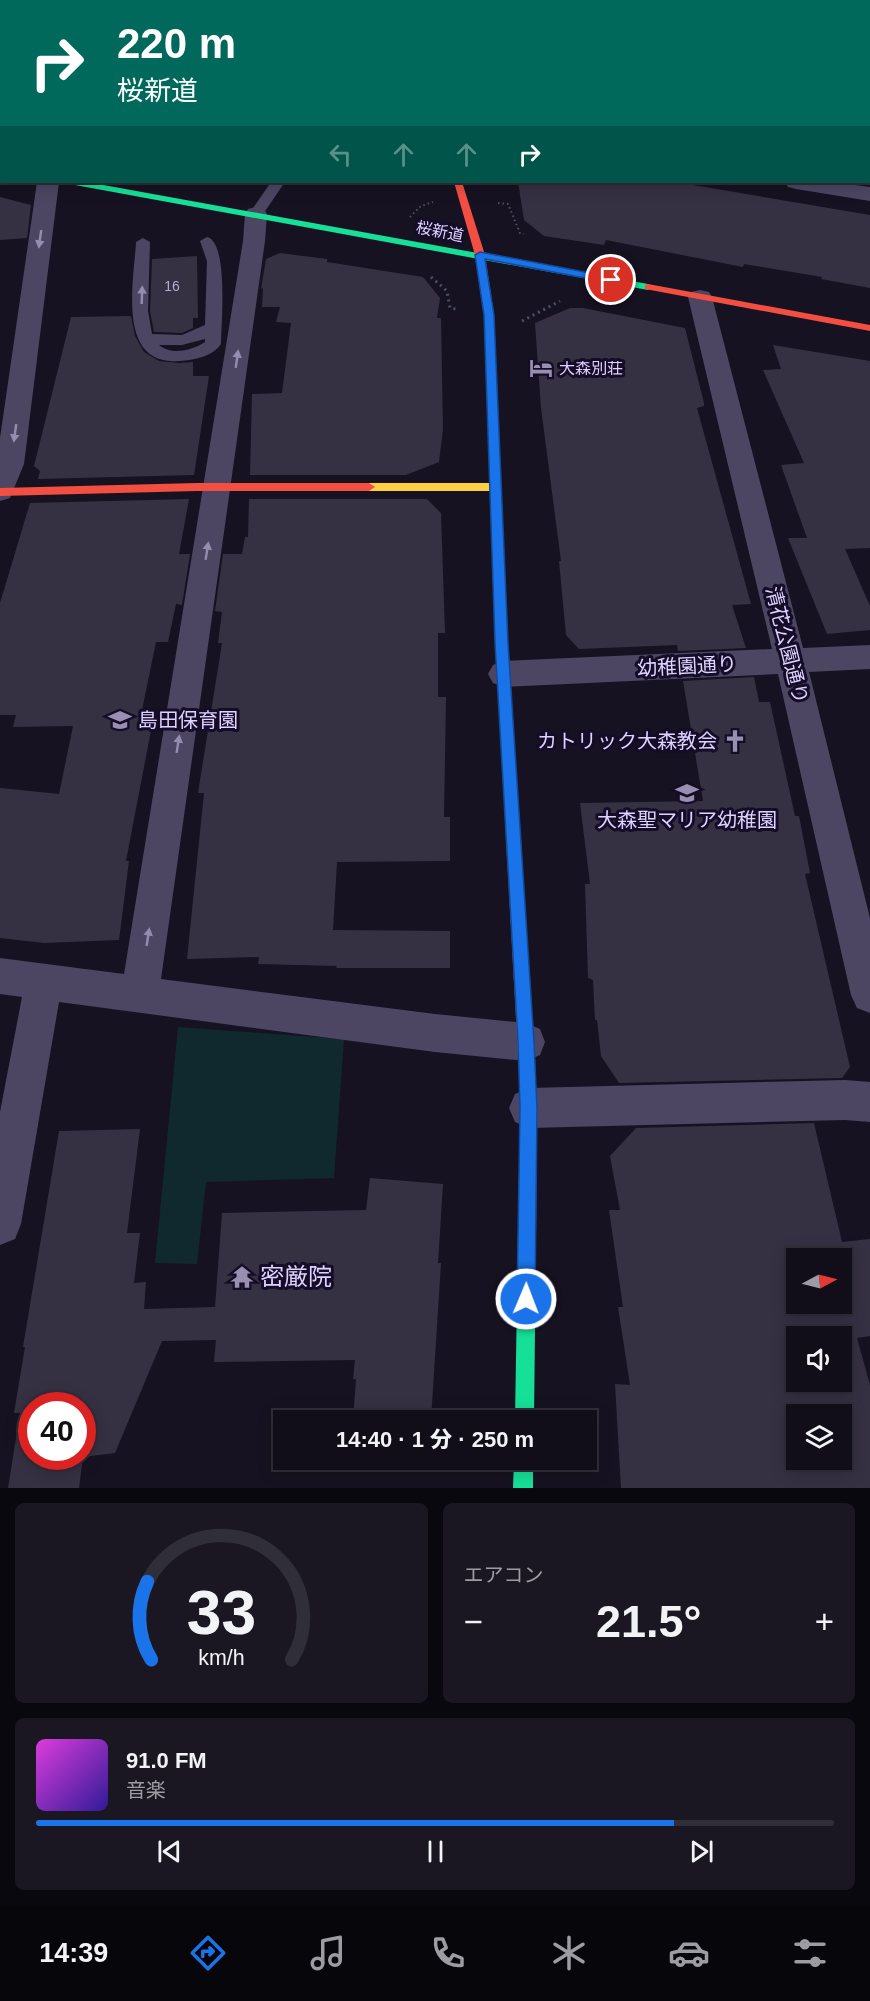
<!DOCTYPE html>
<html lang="ja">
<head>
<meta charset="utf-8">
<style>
	body { margin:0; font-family:Arial,"Noto Sans JP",sans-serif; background:#1a1722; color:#f1f3f6; height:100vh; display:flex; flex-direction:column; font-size:22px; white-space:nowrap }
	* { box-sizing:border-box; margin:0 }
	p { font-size:20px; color:#9c9ca2 }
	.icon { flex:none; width:33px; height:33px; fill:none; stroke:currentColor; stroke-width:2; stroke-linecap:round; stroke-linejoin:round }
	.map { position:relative; height:1488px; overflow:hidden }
	.sheet { display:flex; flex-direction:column; gap:15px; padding:15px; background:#09080e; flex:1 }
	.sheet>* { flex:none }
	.hud { position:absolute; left:0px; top:0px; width:870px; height:183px; box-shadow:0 3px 15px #0003,0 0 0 2px #302e38; background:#00695c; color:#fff; overflow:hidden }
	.needle { width:39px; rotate:83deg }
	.buttons { position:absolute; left:786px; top:1248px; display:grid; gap:12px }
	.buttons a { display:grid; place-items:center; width:66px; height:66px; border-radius:0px; background:#110e19; box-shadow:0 3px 15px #0003,0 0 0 2px #302e38; font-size:30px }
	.speed { position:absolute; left:18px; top:1392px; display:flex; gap:12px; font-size:30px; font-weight:700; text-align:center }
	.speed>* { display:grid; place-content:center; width:78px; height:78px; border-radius:50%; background:#110e19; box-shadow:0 3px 15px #0003,0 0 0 2px #302e38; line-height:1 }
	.speed .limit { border:9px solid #d22; background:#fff; color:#111 }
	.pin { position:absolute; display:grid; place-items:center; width:51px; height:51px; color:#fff; margin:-26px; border:3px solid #fff; border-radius:50%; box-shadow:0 2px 6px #0007 }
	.me { position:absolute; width:66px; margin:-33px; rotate:1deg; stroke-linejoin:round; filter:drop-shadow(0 0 4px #0008) }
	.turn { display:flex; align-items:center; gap:21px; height:126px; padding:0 18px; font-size:27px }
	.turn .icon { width:78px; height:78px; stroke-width:2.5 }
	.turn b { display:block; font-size:42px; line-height:51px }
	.lanes { display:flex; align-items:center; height:57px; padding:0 18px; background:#0003; justify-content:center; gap:30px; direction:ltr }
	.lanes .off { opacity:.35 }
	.big { font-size:45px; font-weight:800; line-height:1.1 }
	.sheet .card { flex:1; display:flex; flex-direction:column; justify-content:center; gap:9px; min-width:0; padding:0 21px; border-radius:9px; background:#1a1722 }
	.sheet .dial { align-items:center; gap:0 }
	.dial svg { height:156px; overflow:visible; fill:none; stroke:#302e38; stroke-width:7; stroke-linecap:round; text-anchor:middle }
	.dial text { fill:#f1f3f6; stroke:none }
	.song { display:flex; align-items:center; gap:18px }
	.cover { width:72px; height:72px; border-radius:9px; background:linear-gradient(135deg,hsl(300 70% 55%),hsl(250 70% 35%)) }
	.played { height:6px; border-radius:3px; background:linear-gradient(90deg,#1a73e8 80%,#302e38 80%) }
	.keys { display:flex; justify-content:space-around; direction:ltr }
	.heat { display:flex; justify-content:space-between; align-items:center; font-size:33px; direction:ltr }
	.sheet .tiles { flex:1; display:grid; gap:15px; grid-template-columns:1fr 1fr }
	.card:last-child { grid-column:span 2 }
	.trip { position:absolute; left:273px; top:1410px; width:324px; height:60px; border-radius:0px; background:#110e19; box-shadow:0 3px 15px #0003,0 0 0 2px #302e38; font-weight:800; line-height:60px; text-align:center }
	.dock { display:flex; height:96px; justify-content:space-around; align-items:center; background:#07060a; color:#9c9ca2 }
	.dock .icon { width:42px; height:42px }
	.dock .on { color:#1a73e8 }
	.dock b { font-size:27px; color:#f1f3f6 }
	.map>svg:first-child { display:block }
	.green { fill:#10292f }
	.building { fill:#363043; fill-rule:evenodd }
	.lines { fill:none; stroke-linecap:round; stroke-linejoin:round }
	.path-far1 { stroke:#465264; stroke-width:2; stroke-dasharray:1.5 3; stroke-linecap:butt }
	.path { stroke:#465264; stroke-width:3; stroke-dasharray:2 4; stroke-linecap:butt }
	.lane { fill:#4c4662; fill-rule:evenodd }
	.street { fill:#4c4662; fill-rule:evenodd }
	.fast { fill:#16e098; fill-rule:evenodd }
	.slow { fill:#ffcf43; fill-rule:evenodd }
	.jam { fill:#f24e42; fill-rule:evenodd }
	.oneway { fill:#958cb0 }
	.route { fill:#1a73e8; stroke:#114b97; stroke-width:1.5 }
	.labels { text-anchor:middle; stroke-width:6; stroke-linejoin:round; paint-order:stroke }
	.far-number-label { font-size:14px; fill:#b4aad0 }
	.far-street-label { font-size:16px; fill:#ded2ff; stroke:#150c27 }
	.far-poi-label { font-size:16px; fill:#ded2ff; stroke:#150c27; text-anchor:start }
	.street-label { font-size:20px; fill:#ded2ff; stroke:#150c27 }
	.poi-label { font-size:20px; fill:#ded2ff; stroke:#150c27; text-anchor:start }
	.near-poi-label { font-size:24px; fill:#ded2ff; stroke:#150c27; text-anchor:start }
</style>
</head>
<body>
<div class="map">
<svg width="870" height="1488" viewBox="0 0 870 1488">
	<rect width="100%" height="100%" fill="#171221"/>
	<path class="green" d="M178,1027L344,1039L334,1178L206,1182L197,1264L155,1263Z"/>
	<g class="building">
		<path d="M518,182H675L870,215V288L821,279L822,277L744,264L743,267L606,240L604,245L544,236L524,220Z"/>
		<path d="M0,197L31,205L27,238L0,240Z"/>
		<path d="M280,253L327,259V262L423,277L440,298L437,318H441L443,429L439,462L406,475H250L252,394L282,393L291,323L276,322L280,307H262L263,288L261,289L266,259Z"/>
		<path d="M197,256L198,318H193V328L182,333L154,332L150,311L152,259Z"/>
		<path d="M570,308H583L685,328L704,403V406L697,408L751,604L732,605L746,648L678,651L677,645L579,649L566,635L559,561H561L541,408L535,323Z"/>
		<path d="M131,316L135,336L144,352L159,361L179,363L193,362V376H209L194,475L38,479L40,471L34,466L71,317Z"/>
		<path d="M773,345L870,361V548L845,549L870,606V630L827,634L788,538H807L781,465L804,463L763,370L781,369Z"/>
		<path d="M189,499L179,554H190L182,605L176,604L168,642H156L140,720H153L126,861H129L119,940L44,943L0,938V788L59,794L73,726L13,727L16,715H0V603L30,503Z"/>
		<path d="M249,499H427L441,513L445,633H438V697H446L444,817H450V861L337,862L333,930L450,931V968H336L337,966L258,964L259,957L187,959L204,793H198L222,643H218L222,612L215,611L223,554H242L245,537H248Z"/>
		<path d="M754,677L759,702H770L795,816H799L810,873L805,874L850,1067L842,1078L619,1083L601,1056L597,1020H595L593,980L588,978L585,884H590L580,803L703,801L683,681Z"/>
		<path d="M814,1123L842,1242L870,1239V1336L857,1338L870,1385V1488H621L615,1384L630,1385L618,1307H623L609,1210H620L610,1156L636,1128ZM796,1258H842V1304H796ZM796,1336H842V1382H796ZM796,1414H842V1460H796Z"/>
		<path d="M140,1129L127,1233H140L134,1283L146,1282L144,1309L215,1307L222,1213L366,1210L370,1178L443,1184L438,1263H441L431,1420H353L356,1379H353L355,1360L214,1362L216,1340L162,1341L115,1453L83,1457L79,1488H8L20,1413H14L25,1347H23L59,1131ZM32,1406H82V1456H32Z"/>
	</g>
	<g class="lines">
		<g class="path-far1">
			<path d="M498,203L508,204L520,233L524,234"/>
			<path d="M410,217L421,206L433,202"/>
		</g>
		<g class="path">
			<path d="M431,277L447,291L450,308L456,309"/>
			<path d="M522,321L560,301"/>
		</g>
		<g class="lane">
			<rect x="282" y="0" width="12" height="2"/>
			<rect x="0" y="11" width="2" height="8"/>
			<rect x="0" y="115" width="2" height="8"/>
			<path d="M271,182H285L261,217H251L249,214Z"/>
			<path d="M207,237C229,242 221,326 221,344C212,357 194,360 179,361C116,366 134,281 136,242L143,238L150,242L148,311L152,334L182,335L205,325L207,261L200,241ZM205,339V342C193,350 172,356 159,345H182Z"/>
		</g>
		<g class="street">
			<rect x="183" y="0" width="18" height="2"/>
			<path d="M589,0H607L588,2Z"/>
			<rect x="868" y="37" width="2" height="12"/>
			<path d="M37,182H59L24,464L10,498L0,501V438Z"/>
			<path d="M785,182H833L870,187V201L796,189L788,187Z"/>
			<path d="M256,207L264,209L267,214L265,241L161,979L435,1014L526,1023L540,1029L545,1042L540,1055L526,1061L435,1052L59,1002L21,1224L15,1239L0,1245V1112L22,997L0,994V958L124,974L243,241L245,214L248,209Z"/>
			<path d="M700,290L709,292L712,297L803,648L870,645V669L809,672L870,918V1013L857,1008L851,995L778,674L504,687L493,683L488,674L493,665L504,661L772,649L688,297L691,292Z"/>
			<path d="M845,1080L870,1082V1122L845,1120L529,1128L515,1122L509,1108L515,1094L529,1088Z"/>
		</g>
		<g class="fast">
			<rect x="0" y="165" width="2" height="6"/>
			<path d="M71,182H87L648,284L653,287L648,290L75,185Z"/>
			<path d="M492,384L497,387L508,643L521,856L519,861L514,862L509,861L507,856L496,643L487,387Z"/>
			<path d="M527,1228L533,1231L536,1237L534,1420H515L518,1237L521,1231Z"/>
			<path d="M514,1460H533V1488H513Z"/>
		</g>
		<path class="slow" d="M369,483H495L501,487L495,491H369L363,487Z"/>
		<g class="jam">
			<path d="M401,0H409V2H402Z"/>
			<path d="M454,182H462L485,255L494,315L497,387L492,390L487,387L484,315L475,255Z"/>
			<path d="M648,284L870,325V331L645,289V285Z"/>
			<path d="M197,483H369L375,487L369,491H197L0,496V488Z"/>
			<path d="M514,850L519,851L521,856L537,1108L536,1237L533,1243L527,1246L521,1243L518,1237L521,1108L507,856L509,851Z"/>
		</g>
	</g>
	<defs><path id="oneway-solid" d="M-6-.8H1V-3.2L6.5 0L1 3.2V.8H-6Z" transform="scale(1.5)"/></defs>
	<g class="oneway">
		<use href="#oneway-solid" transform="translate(40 239) rotate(98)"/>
		<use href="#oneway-solid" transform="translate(142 295) rotate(-88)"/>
		<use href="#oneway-solid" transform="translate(237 359) rotate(-82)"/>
		<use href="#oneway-solid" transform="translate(15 433) rotate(98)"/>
		<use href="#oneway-solid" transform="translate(207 551) rotate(-81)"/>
		<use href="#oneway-solid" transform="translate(178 744) rotate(-81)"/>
		<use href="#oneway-solid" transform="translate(148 937) rotate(-81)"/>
	</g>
	<path class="route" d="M480,252L611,277L616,280L611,283L485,259L494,315L508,643L534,1042L537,1108L535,1299L533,1305L526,1308L520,1305L517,1299L520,1108L518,1042L495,643L484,315L475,255Z"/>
	<defs>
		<g id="hotel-bare" transform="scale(1.8)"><path d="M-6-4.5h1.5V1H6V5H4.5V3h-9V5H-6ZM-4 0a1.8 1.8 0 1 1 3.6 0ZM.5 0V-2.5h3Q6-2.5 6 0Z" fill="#988fb1" stroke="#150c27" stroke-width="2.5" paint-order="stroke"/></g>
		<g id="school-bare" transform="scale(1.8)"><path d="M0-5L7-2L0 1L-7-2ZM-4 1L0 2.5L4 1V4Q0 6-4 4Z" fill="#988fb1" stroke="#150c27" stroke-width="2.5" paint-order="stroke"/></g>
		<g id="church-bare" transform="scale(1.8)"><path d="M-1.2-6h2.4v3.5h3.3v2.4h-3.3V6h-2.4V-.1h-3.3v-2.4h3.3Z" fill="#988fb1" stroke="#150c27" stroke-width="2.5" paint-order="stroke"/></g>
		<g id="temple-bare" transform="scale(1.8)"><path d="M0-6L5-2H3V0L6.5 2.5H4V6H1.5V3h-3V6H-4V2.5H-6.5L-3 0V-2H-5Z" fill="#988fb1" stroke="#150c27" stroke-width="2.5" paint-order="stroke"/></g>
	</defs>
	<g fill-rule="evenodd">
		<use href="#hotel-bare" x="541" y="368"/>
		<use href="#school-bare" x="120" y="720"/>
		<use href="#church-bare" x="735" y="741"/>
		<use href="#school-bare" x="687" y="793"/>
		<use href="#temple-bare" x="242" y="1277"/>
	</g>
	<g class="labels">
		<g class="far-number-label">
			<text x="172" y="291">16</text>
		</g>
		<g class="far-street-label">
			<text transform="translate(440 231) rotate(11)" y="6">桜新道</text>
		</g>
		<g class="far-poi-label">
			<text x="559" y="374">大森別荘</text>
		</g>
		<g class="street-label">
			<text transform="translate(787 645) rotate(76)" y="7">清花公園通り</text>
			<text transform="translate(687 666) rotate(-3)" y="7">幼稚園通り</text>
		</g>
		<g class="poi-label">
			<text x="138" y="727">島田保育園</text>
			<text x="717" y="748" text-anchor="end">カトリック大森教会</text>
			<text x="687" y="827" text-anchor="middle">大森聖マリア幼稚園</text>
		</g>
		<g class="near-poi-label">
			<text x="260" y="1285">密厳院</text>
		</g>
	</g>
</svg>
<div class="buttons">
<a><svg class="needle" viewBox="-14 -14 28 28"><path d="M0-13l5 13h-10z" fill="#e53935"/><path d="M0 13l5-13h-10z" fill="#9c9ca2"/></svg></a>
<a><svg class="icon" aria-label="sound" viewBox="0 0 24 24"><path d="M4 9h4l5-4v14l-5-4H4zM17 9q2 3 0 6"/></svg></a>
<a><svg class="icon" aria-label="layers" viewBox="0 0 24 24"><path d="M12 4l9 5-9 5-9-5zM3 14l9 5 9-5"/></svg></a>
</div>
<div class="speed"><div class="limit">40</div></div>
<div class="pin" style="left:611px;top:280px;background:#d93025"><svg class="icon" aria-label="arrive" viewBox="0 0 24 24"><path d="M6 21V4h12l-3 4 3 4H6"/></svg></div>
<svg class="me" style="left:526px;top:1299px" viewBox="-20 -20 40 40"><circle r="17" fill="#1a73e8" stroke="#fff" stroke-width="3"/><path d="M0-11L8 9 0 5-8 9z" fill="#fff"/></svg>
<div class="trip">14:40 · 1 分 · 250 m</div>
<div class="hud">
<div class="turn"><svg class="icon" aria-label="right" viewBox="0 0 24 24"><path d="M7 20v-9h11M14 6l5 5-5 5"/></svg><div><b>220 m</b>桜新道</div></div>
<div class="lanes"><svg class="icon off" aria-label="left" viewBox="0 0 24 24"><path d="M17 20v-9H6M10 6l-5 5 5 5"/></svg><svg class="icon off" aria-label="ahead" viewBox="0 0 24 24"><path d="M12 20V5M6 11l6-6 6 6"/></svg><svg class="icon off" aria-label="ahead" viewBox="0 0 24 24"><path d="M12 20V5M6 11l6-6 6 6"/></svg><svg class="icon" aria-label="right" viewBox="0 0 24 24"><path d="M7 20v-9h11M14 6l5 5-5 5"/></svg></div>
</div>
</div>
<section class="sheet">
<div class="tiles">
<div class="card dial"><svg viewBox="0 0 100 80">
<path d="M14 69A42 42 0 1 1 86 69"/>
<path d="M14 69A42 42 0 0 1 12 29" stroke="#1a73e8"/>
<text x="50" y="56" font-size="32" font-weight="700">33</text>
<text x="50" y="72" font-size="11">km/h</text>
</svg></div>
<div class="card"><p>エアコン</p>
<div class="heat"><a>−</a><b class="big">21.5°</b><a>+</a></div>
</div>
<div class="card">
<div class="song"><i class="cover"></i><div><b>91.0 FM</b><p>音楽</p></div></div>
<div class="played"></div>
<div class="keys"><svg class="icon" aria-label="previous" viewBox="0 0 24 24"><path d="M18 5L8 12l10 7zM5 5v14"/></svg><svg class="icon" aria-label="pause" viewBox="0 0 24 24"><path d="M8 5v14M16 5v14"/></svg><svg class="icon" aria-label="next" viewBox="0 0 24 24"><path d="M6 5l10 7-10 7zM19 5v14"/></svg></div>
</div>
</div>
</section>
<nav class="dock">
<b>14:39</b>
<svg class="icon on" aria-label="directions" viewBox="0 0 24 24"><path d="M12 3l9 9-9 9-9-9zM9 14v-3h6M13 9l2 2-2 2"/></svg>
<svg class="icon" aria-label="music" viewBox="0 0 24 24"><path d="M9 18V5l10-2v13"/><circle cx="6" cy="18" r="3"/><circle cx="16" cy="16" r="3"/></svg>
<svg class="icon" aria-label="phone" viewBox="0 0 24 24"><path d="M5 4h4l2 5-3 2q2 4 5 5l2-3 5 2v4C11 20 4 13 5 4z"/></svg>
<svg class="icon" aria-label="climate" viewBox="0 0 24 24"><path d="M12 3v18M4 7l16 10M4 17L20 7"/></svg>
<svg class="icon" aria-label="car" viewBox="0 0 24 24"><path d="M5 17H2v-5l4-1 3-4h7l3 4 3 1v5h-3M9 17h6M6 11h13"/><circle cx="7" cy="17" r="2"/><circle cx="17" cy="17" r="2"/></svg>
<svg class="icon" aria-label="filters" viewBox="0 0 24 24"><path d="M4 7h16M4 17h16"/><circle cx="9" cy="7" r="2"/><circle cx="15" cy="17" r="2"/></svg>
</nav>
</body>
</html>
